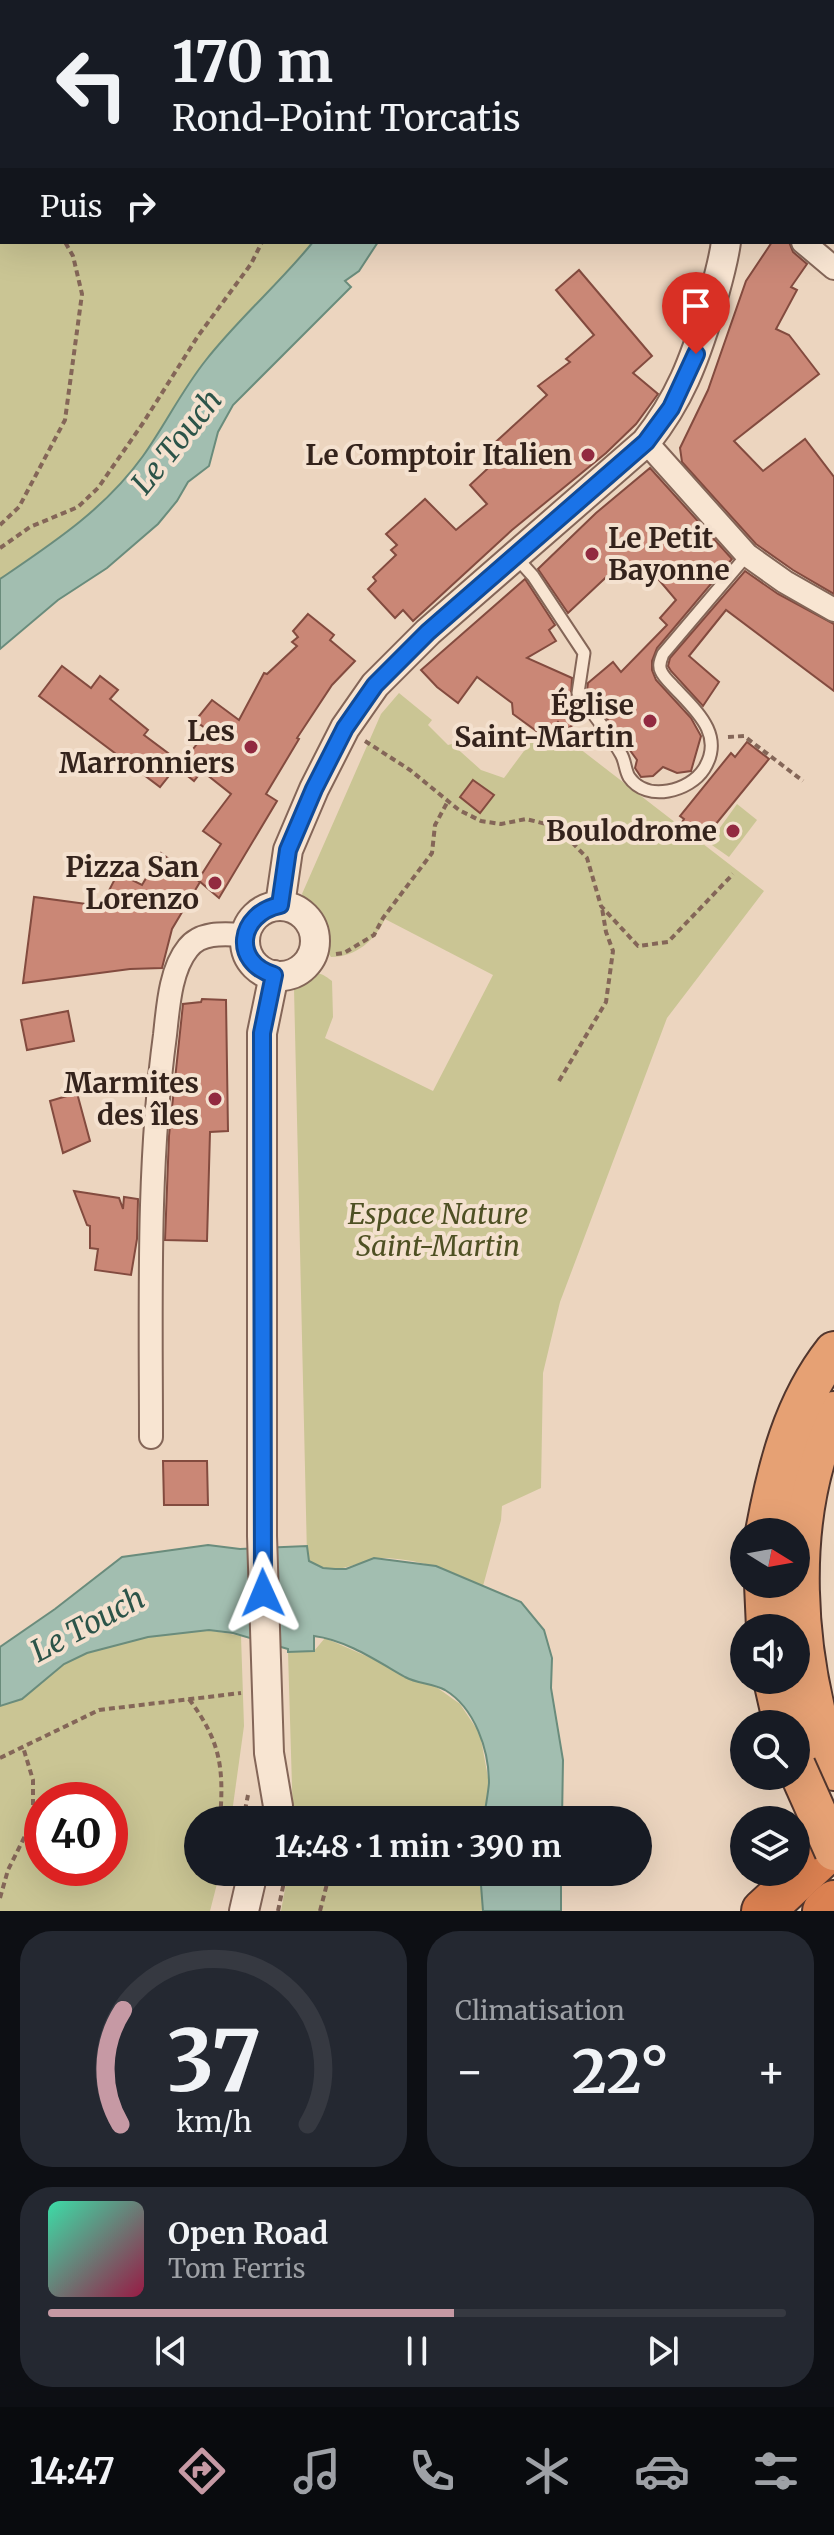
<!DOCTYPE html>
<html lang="fr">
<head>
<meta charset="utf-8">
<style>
	body { margin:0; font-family:Merriweather,serif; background:#242831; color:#f1f3f6; height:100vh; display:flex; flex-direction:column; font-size:30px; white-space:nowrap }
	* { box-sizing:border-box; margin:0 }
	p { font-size:26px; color:#9ea1a6 }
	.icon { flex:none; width:44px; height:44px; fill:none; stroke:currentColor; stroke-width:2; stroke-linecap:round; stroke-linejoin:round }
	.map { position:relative; height:1911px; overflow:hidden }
	.details { display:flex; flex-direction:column; gap:20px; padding:20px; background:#0d0f14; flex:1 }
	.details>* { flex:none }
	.banner { position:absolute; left:0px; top:0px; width:834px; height:244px; box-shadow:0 8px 32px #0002; background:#171b24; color:#f1f3f6; overflow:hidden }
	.needle { width:52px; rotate:101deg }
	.tools { position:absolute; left:730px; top:1518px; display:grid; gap:16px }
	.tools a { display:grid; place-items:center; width:80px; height:80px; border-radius:50%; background:#171b24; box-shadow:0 8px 32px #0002; font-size:40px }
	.speed { position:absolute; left:24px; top:1782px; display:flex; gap:16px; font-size:40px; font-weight:700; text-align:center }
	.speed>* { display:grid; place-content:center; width:104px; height:104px; border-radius:50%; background:#171b24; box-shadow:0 8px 32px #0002; line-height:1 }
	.speed .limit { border:12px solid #d22; background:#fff; color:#111 }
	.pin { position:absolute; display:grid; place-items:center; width:68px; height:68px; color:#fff; margin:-82px -34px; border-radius:50% 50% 50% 0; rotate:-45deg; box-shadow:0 0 8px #0007 }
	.pin .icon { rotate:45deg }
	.me { position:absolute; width:88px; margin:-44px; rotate:359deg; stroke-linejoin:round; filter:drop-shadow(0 0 6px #0008) }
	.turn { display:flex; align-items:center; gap:28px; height:168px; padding:0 40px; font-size:36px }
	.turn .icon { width:104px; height:104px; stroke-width:2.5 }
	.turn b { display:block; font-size:56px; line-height:68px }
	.then { display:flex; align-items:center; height:76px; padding:0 40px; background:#0003; gap:16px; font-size:30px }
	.big { font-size:60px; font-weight:700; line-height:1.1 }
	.details .widget { flex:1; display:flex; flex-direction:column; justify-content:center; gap:12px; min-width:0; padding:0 28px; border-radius:32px; background:#242831 }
	.details .dial { align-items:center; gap:0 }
	.dial svg { height:208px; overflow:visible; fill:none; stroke:#363941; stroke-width:7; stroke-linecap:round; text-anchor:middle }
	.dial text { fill:#f1f3f6; stroke:none }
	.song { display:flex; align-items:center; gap:24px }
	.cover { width:96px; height:96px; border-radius:12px; background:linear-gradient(135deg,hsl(160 70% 55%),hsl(340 70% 35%)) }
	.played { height:8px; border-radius:4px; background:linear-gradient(90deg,#c699a4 55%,#363941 55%) }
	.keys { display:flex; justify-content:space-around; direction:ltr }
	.heat { display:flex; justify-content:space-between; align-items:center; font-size:44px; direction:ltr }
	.details .tiles { flex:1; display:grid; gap:20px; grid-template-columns:1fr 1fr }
	.widget:last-child { grid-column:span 2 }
	.trip { position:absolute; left:184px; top:1806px; width:468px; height:80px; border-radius:40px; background:#171b24; box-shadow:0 8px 32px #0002; font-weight:700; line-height:80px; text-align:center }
	.dock { display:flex; height:128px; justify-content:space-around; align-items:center; background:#090b0e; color:#9ea1a6 }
	.dock .icon { width:56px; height:56px }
	.dock .on { color:#c699a4 }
	.dock b { font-size:36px; color:#f1f3f6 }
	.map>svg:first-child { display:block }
	.green { fill:#cac594; fill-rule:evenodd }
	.water { fill:#a2beb0; stroke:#6a8c7c; stroke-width:2 }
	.building { fill:#ca8776; stroke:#834b3f; stroke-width:2 }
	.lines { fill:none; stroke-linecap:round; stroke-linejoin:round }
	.service-casing { stroke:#846658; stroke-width:15 }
	.minor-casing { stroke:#846658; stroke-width:26 }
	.tertiary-casing { stroke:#846658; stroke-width:32 }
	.trunk-casing { stroke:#52362d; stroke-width:42 }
	.motorway-casing { stroke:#52362d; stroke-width:46 }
	.path { stroke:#846658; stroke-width:4; stroke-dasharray:6 4; stroke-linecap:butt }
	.service { stroke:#f8e5d2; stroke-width:11 }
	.minor { stroke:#f8e5d2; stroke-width:22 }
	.tertiary { stroke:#f8e5d2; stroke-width:28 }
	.trunk { stroke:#e6a174; stroke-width:38 }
	.motorway { stroke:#db8151; stroke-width:42 }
	.trunk-bridge-casing { stroke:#52362d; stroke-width:42; stroke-linecap:butt }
	.trunk-bridge { stroke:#e6a174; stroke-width:38 }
	.route-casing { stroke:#114b97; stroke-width:20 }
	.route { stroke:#1a73e8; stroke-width:14 }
	.poi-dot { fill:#922a40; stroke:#f4e1cf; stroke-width:3 }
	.labels { text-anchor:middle; stroke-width:8; stroke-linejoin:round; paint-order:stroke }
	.poi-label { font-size:28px; font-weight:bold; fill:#34231c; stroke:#f4e1cf; text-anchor:end }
	.park-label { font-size:28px; font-style:italic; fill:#4e5023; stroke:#f4e1cf }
	.water-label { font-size:30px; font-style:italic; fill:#2c5449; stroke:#f4e1cf }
</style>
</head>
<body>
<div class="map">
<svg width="834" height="1911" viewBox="0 0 834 1911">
	<rect width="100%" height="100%" fill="#ecd5bf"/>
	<g class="green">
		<path d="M0,37L2,242H313C280,283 239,318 206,360C182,390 165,425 143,456C105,509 53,543 0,579Z"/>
		<path d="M399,693L432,720L428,725L448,745L452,744L481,770L504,778L538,732L546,738L553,728L764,891L667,1018L560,1302L543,1373L541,1488L502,1506L501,1520L483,1586C452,1571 422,1560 387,1558C364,1556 323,1586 307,1556L294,988C309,975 314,966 332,981L333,1017L325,1038L433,1091L493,975L385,919C375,940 356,957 331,957C322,946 325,937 320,924C316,913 307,905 302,894L381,714Z"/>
		<path d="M737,804L757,820L729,857L709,843Z"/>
		<path d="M209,1630L241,1636L244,1726L231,1820H198V1872H220L210,1911H0V1706L22,1698L63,1664L87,1653L148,1637ZM42,1800H110V1868H42Z"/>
		<path d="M325,1638L382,1663L407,1678L432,1684L460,1704L480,1734L489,1783L484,1820H293L288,1652L314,1651Z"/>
		<path d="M288,1872H480L483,1911H281Z"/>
	</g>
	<g class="water">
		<path d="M313,242H378L359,271L345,281L351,287L233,405L218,432L209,466L188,482L177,501L158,524L107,568L58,600L0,649V579C53,543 105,509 143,456C165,425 182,390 206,360C239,318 280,283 313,242Z"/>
		<path d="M208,1545L240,1549L307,1546L309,1561L323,1568L335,1569H346L374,1558L436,1566L521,1602L544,1630L552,1658L551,1688L563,1760L562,1820H484C485,1808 488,1795 489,1783C489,1750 475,1708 445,1690C432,1683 418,1684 405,1677C377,1661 346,1640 314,1636V1651L288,1652V1649L233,1633L209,1630L148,1637L87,1653L64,1664L22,1699L0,1706V1647L55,1609L122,1557Z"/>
		<path d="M480,1872H561V1911H483Z"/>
	</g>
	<g class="building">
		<path d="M772,242H789L793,252L807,264L791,287L797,290L776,329L789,335L819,374L734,441L763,471L805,439L834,477V594L793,570L756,544L682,462L680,448L708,390L746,281Z"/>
		<path d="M579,270L652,356L633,373L658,394L636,424L606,453L512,530L413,621L403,610L395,618L368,589L376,581L373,577L396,555L391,550L397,545L386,534L425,499L456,530L487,504L470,485L499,458L489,448L547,395L538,386L570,362L566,359L594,335L556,290Z"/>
		<path d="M650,468L732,559L657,648L652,661V670L656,680L691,718L701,736L691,771L677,773L663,767L653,776L641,777L635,768L637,760L587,691L588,683L613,662L621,672L667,625L660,618L676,600L648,567L631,582L617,567L568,613L538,569L596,513Z"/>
		<path d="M745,571L778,594L834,624V691L726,610L689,656L719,682L703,706L671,671L668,666L670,658Z"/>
		<path d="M525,579L555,625L549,630L556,641L527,658L572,678L571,697L584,716L565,731L558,722L546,738L513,714L512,703L477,677L458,703L437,687L421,670Z"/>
		<path d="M308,614L334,635L330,640L355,661L332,685L297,738L299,739L266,794L277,801L219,898L198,880L221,844L203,831L231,794L202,771L194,781L178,768L208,730L195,721L212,700L239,720L264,673L267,674L297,646L292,642L298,637L293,631Z"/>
		<path d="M62,666L91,688L100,676L118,690L110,699L148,730L144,735L180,762L160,787L39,696Z"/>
		<path d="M747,742L769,759L702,841L681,824L684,819L680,816L731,753L735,757Z"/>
		<path d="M473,780L494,795L480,813L460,797Z"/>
		<path d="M161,853L200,882L172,929L162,968L130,969L23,983L34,897L101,906L118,873L142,885Z"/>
		<path d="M202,999L226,1000L228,1131L210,1132L207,1241L165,1240L169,1136L183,1004L201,1002Z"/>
		<path d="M68,1011L74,1041L27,1050L21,1020Z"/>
		<path d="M77,1093L90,1141L63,1153L50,1101Z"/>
		<path d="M74,1191L119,1198L123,1209L124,1197L138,1199L137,1239L131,1275L95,1270L98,1249L90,1248V1226L87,1225Z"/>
		<path d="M163,1461H207L208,1505H164Z"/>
	</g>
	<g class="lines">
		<g class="service-casing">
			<path id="service" d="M515,556L533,576L584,653L578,693C592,713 609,733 621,754C625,760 625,770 629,777C647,803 690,791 704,769C726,734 694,709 672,685C668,681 663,676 661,671C658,665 661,659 663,654L747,555"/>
		</g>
		<g class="minor-casing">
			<g id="minor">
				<path d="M832,123L834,120"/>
				<path d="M803,242L834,268"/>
				<path d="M646,442L747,555L785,582L834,610"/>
				<path d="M151,1437C151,1304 147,1168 165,1035C168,1008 170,970 188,948C201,931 226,934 245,935"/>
			</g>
		</g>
		<g class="tertiary-casing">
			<g id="tertiary">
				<path d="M627,0V2"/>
				<path d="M280,905L288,850L314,789L345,728L375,685L428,632L646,442C680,399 694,361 710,309C716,286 723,265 726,242"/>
				<circle cx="280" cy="941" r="35"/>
				<path d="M274,975L262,1033V1536L269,1753L278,1806L277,1820"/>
				<path d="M244,1911L253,1872"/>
			</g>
		</g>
		<g class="trunk-casing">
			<g id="trunk">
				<path d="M834,1411C783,1518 794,1662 834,1771"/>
				<path d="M765,1532C777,1467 793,1403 834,1351"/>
				<path d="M764,1584L766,1628"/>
				<path d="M773,1680L783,1724"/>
			</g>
		</g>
		<g class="motorway-casing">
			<g id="motorway">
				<path d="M763,1911L834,1845"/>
				<path d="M824,1911L834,1902"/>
			</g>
		</g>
		<g class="path">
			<path d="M0,56H2"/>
			<path d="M832,189L834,191"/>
			<path d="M0,194L2,195"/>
			<path d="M0,525L19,507L65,420L82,294L73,256L65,242"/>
			<path d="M0,548L30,527L78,507L98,488L143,423L198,336L251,264L262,242"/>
			<path d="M728,737L744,736L803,781"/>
			<path d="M365,741L410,770L459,810L481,821L501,824L526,819L546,824L569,839L587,858L601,906L638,946L668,942L733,874"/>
			<path d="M336,954L344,953L374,935L383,918L432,853L435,825L448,801"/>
			<path d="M559,1081L606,1002L613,951L606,932L602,908"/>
			<path d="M189,1699C221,1742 224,1768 220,1820"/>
			<path d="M0,1758L99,1710L241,1693"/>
			<path d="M243,1820L248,1795"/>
			<path d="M0,1898L8,1870L33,1820V1780L23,1747"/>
			<path d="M278,1911L286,1872"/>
			<path d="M320,1911L330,1872"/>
		</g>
		<use href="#service" class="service"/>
		<use href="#minor" class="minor"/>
		<use href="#tertiary" class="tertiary"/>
		<use href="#trunk" class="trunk"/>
		<use href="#motorway" class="motorway"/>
		<g class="trunk-bridge-casing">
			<path id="trunk-bridge" d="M796,1766L834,1851"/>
		</g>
		<use href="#trunk-bridge" class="trunk-bridge"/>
	</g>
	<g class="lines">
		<g class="route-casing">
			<path id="route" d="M263,1593L262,1033L274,975C231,962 238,914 280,905L288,850L314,789L345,728L375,685L428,632L646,442L671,408L696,354"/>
		</g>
		<use href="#route" class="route"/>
	</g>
	<g class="poi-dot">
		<circle cx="588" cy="455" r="8"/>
		<circle cx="592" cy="554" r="8"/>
		<circle cx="650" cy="721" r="8"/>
		<circle cx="251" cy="747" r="8"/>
		<circle cx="733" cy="831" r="8"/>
		<circle cx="215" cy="883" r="8"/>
		<circle cx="215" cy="1099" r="8"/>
	</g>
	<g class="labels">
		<g class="poi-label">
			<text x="572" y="465">Le Comptoir Italien</text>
			<text x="608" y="548" text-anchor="start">Le Petit<tspan x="608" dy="32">Bayonne</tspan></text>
			<text x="634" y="715">Église<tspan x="634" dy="32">Saint-Martin</tspan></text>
			<text x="235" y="741">Les<tspan x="235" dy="32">Marronniers</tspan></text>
			<text x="717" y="841">Boulodrome</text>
			<text x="199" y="877">Pizza San<tspan x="199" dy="32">Lorenzo</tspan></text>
			<text x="199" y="1093">Marmites<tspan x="199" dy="32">des îles</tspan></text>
		</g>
		<g class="park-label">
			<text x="438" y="1224">Espace Nature<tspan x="438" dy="32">Saint-Martin</tspan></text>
		</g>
		<g class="water-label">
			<text transform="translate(177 442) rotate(-51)" y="10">Le Touch</text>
			<text transform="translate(88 1625) rotate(-28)" y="10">Le Touch</text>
		</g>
	</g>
</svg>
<div class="tools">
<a><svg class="needle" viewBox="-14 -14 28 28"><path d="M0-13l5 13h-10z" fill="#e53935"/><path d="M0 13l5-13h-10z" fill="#9ea1a6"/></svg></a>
<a><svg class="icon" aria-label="sound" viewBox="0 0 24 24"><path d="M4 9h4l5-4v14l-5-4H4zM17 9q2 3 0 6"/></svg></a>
<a><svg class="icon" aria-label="search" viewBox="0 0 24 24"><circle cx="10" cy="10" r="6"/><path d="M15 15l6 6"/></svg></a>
<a><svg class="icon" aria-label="layers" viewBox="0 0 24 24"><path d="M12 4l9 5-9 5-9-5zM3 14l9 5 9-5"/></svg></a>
</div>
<div class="speed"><div class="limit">40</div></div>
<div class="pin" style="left:696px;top:354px;background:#d93025"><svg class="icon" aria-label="arrive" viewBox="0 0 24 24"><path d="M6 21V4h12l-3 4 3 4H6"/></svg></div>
<svg class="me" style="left:263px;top:1593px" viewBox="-20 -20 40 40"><path d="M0-17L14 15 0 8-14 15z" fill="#1a73e8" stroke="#fff" stroke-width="4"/></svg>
<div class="trip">14:48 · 1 min · 390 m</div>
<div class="banner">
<div class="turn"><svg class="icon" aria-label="left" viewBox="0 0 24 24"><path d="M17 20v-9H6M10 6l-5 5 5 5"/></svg><div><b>170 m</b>Rond-Point Torcatis</div></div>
<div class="then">Puis<svg class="icon" aria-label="right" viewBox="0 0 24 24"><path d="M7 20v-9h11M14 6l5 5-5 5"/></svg></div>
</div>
</div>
<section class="details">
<div class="tiles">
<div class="widget dial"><svg viewBox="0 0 100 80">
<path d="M14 69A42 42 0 1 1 86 69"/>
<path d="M14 69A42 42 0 0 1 15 25" stroke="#c699a4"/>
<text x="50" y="56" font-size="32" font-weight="700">37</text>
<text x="50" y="72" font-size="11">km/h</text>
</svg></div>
<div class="widget"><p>Climatisation</p>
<div class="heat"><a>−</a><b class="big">22°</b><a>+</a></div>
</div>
<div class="widget">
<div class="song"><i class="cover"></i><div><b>Open Road</b><p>Tom Ferris</p></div></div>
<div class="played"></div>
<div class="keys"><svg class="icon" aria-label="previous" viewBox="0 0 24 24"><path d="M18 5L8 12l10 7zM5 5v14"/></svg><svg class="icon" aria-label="pause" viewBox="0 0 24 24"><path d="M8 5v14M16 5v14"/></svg><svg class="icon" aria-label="next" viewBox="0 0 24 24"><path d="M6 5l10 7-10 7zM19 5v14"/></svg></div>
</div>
</div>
</section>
<nav class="dock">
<b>14:47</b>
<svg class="icon on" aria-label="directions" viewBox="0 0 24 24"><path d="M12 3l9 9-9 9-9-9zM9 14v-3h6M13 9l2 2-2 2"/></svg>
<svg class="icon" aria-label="music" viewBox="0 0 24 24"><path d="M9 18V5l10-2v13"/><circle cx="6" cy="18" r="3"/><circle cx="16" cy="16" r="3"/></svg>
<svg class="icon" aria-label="phone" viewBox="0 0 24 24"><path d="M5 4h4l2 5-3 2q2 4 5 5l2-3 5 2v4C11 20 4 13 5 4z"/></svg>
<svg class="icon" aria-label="climate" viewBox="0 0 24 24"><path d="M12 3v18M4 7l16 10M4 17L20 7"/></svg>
<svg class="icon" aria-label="car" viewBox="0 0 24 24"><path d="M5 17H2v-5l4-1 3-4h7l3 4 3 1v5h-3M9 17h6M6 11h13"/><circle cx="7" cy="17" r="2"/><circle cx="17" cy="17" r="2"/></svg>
<svg class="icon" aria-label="filters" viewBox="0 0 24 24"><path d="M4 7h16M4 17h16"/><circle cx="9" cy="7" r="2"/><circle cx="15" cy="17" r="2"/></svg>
</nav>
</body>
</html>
